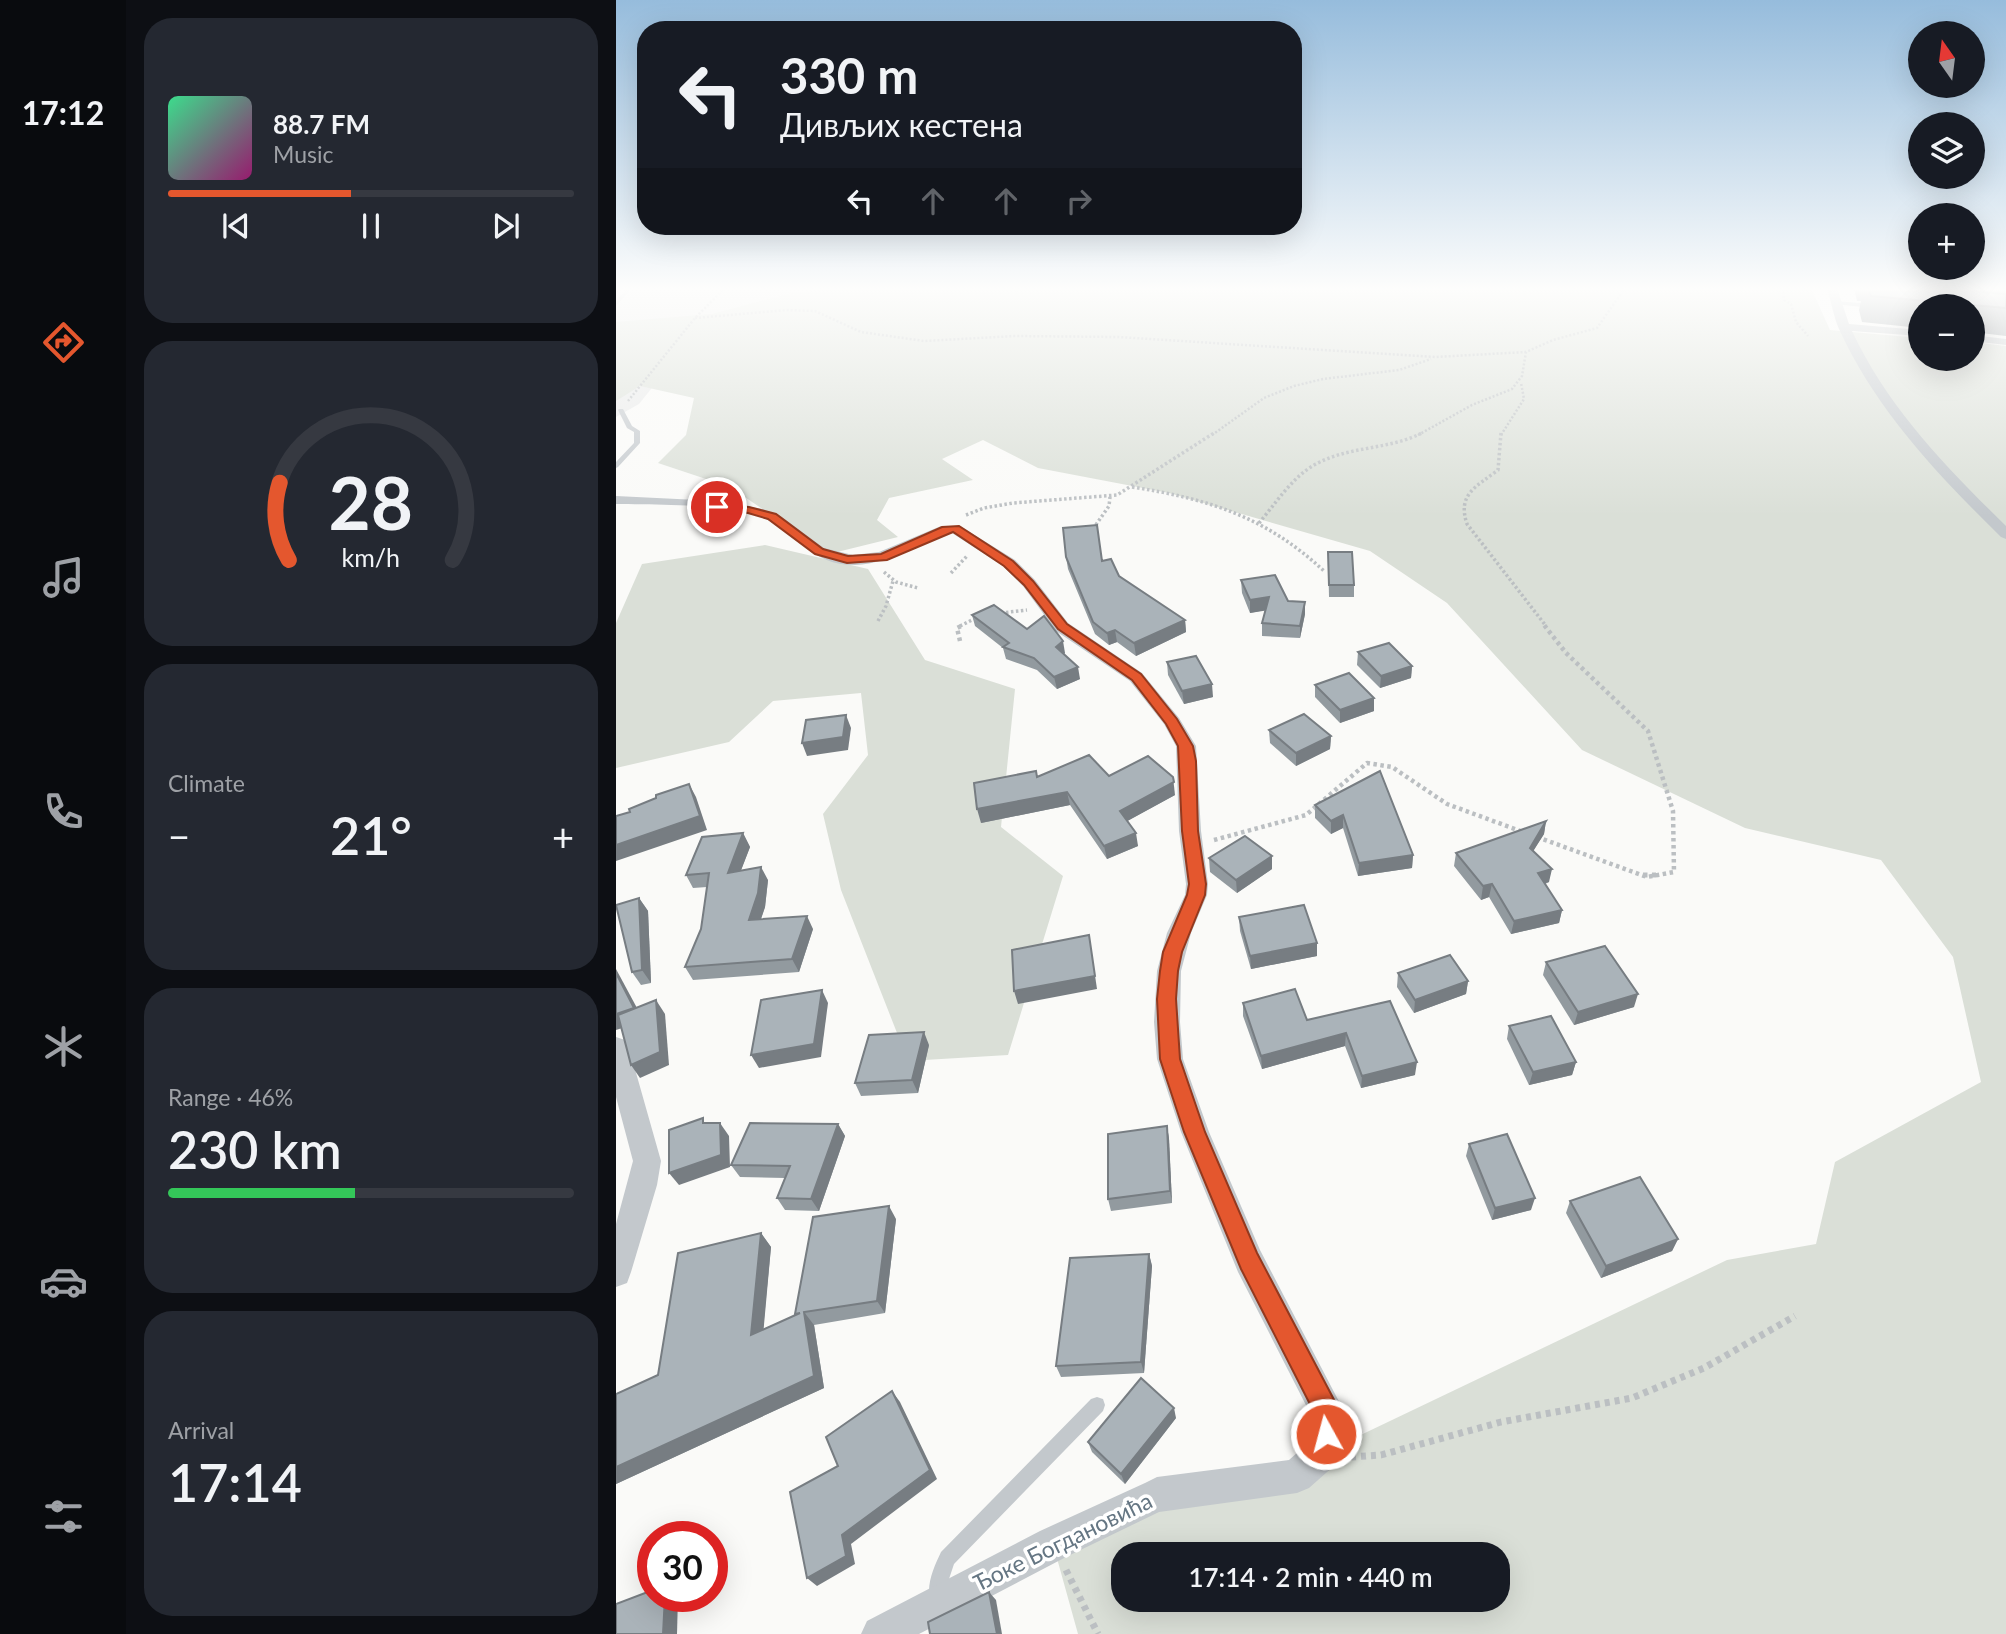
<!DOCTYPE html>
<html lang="en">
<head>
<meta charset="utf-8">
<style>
	body { margin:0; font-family:Lato,sans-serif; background:#242831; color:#f1f3f6; height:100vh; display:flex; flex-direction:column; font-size:26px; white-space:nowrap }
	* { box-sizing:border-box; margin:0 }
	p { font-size:23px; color:#9ea1a6 }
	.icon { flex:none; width:38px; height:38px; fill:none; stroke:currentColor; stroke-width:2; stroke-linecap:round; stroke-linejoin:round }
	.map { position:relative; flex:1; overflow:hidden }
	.side { display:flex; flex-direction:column; gap:18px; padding:18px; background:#0d0f14; width:490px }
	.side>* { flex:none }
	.top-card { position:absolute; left:21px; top:21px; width:665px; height:214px; border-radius:28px; box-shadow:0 7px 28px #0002; background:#171b24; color:#f1f3f6; overflow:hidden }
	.needle { width:46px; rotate:346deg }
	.tools { position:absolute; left:1292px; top:21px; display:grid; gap:14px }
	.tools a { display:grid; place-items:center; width:77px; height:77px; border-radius:50%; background:#171b24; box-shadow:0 7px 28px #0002; font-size:35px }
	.speed { position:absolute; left:21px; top:1521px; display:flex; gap:14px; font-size:35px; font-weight:700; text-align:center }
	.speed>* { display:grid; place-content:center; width:91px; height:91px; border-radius:50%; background:#171b24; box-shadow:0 7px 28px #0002; line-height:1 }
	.speed .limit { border:10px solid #d22; background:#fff; color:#111 }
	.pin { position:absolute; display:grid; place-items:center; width:60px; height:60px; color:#fff; margin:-30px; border:4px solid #fff; border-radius:50%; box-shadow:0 2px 7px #0007 }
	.me { position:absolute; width:77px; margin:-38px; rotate:353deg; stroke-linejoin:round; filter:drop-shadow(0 0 5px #0008) }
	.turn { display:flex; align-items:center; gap:24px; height:147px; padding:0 28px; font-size:32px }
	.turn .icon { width:91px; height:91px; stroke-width:2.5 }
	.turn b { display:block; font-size:49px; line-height:60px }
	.lanes { display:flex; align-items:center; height:66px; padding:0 28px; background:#0003; justify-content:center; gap:35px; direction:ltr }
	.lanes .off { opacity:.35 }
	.big { font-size:52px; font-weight:600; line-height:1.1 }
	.side .tile { flex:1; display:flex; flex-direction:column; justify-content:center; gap:10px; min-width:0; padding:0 24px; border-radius:28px; background:#242831 }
	.side .dial { align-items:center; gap:0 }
	.dial svg { height:182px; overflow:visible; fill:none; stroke:#363941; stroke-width:7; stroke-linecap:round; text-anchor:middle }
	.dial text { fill:#f1f3f6; stroke:none }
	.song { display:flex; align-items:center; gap:21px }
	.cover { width:84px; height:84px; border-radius:10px; background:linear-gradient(135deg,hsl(150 70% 55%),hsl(320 70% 35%)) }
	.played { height:7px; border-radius:4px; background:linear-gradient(90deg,#e4572e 45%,#363941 45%) }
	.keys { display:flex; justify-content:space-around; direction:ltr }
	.heat { display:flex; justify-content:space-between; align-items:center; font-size:38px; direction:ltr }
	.charge { height:10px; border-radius:5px; background:linear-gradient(90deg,#34c759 46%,#363941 0) }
	.trip { position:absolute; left:495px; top:1542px; width:399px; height:70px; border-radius:28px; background:#171b24; box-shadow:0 7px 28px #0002; font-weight:600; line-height:70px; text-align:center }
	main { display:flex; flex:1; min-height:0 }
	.menu { display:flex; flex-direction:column; width:126px; justify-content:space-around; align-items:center; background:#090b0e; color:#9ea1a6 }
	.menu .icon { width:49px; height:49px }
	.menu .active { color:#e4572e }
	.menu b { font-size:32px; color:#f1f3f6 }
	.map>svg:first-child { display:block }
	.built { fill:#e8e9e9 }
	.green { fill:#dadfd7; fill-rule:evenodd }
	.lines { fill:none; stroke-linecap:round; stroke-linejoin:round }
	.path-far4 { stroke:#bbbfc2; stroke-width:2.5; stroke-dasharray:2 2; stroke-linecap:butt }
	.path-far3 { stroke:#bbbfc2; stroke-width:3.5; stroke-dasharray:2.5 2.5; stroke-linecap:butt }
	.path-far2 { stroke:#bbbfc2; stroke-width:4.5; stroke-dasharray:3.5 3.5; stroke-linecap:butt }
	.path-far1 { stroke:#bbbfc2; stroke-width:5; stroke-dasharray:4.5 4.5; stroke-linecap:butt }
	.path { stroke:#bbbfc2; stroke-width:7; stroke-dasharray:5 5; stroke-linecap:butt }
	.service { fill:#c3c8cc; fill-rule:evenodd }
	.minor { fill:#c3c8cc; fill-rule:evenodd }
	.wall { fill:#929a9f }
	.shaded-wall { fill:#777d82 }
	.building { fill:#aab3b9; stroke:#777d82; stroke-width:2 }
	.route { fill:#e4572e; stroke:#94391e; stroke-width:2 }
	.labels { text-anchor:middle; stroke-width:7; stroke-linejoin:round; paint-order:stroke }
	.near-street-label { font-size:23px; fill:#657683; stroke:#fff }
</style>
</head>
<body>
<main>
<nav class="menu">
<b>17:12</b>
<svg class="icon active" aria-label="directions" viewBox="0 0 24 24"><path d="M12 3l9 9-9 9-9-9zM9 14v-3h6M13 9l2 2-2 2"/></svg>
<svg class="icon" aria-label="music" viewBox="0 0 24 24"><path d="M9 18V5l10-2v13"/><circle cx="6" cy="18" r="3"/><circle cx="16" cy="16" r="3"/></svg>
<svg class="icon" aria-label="phone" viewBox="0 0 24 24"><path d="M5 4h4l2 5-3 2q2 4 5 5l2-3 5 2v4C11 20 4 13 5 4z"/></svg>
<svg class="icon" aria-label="climate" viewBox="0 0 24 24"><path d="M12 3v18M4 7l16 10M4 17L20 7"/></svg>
<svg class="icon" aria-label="car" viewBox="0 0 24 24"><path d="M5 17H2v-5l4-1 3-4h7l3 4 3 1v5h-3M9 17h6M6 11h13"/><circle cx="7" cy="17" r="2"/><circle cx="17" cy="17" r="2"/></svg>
<svg class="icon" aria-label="filters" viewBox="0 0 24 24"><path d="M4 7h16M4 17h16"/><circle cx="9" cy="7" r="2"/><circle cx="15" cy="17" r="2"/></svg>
</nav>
<section class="side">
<div class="tile">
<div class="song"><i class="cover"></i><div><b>88.7 FM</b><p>Music</p></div></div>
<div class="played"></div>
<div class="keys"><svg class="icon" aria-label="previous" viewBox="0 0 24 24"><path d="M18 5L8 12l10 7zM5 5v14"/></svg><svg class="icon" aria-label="pause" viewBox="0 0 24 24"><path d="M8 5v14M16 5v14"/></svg><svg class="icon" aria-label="next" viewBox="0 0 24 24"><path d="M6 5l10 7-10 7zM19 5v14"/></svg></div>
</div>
<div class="tile dial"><svg viewBox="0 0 100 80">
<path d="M14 69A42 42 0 1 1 86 69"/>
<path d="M14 69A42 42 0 0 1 10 35" stroke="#e4572e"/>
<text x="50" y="56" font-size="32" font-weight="700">28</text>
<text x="50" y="72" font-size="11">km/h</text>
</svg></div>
<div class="tile"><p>Climate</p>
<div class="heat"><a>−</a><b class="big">21°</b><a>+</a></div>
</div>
<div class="tile"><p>Range · 46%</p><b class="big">230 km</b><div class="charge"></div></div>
<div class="tile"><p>Arrival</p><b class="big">17:14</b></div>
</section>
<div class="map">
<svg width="1390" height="1634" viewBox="0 0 1390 1634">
	<rect width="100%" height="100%" fill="#fafaf8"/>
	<path class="built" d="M0,288H224L175,293L95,314L23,404L0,417Z"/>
	<g class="green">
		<path d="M224,288H1195L1214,330L1304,338V359H1356V342L1390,346V1634H462L437,1544L707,1453L1111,1260L1200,1244L1219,1162L1365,1082L1337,957L1265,860L1129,828L966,750L831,603L754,551L553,493L422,468L367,440L326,459L357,480L273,498L261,520L282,537L213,554L114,487L42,463L70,435L78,398L24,386L0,401V322L95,314L175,293ZM508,1554H882V1600H508Z"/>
		<path d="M149,545L252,569L309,660L399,689L385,827L447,876L392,1055L292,1061L225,890L207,814L252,755L245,693L157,701L113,742L0,768V623L26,564Z"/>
	</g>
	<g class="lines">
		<g class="path-far4">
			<path d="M1167,288L1168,300L1175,304L1180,322L1192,336"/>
			<path d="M79,318L171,310L199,311L245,332L308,341L399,336L502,337L819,357L910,352"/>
			<path d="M12,401L79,318L109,288"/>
			<path d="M596,435L648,398L678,386L707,379L783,370L815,359"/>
			<path d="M802,435L856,405L896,389L906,376L910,352L937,340L981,328L1009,288"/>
			<path d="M885,435L908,399L905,383"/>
		</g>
		<g class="path-far3">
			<path d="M885,433L882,470C860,487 841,494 851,524L930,626"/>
			<path d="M516,487C593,499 650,517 708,571"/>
			<path d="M350,515L368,508L397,503L501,495L598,433"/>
			<path d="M643,523C660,503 677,476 700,464C733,446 772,450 806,433"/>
			<path d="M477,529L493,506L494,497"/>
			<path d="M268,572L280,582L302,588"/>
			<path d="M335,573L351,556"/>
			<path d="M385,613L411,610"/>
			<path d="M262,621L270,606L277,581"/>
			<path d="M344,626L362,617"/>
		</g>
		<g class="path-far2">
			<path d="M344,641L341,628L347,625"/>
			<path d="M921,837L1031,877L1058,872L1057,811L1032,731L950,653L928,625"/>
			<path d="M598,840L690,815L751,763L776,767L831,804L907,832"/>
		</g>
		<path class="path-far1" d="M1027,875H1040"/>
		<g class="path">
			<path d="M735,1457L765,1455L885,1422L1016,1398L1088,1368L1179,1316"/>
			<path d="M450,1570L482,1634"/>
		</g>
		<g class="service">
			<path d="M12,288H16L0,306V301Z"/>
			<path d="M1220,301L1256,304L1259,306L1256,308L1218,304Z"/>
			<path d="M3,409H7L16,426L24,431V443L2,467L0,468V462L18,443V432L11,428L2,410Z"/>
			<path d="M481,1397L487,1399L489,1405L487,1411L338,1564L332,1582L331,1596L329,1603L322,1605L315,1603C309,1586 318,1567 325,1552L475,1399Z"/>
		</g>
		<g class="minor">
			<path d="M1211,288H1221L1233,324L1304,330V336L1236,331C1272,408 1330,467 1390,526V539L1385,537C1322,475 1260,410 1223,329C1218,318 1215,301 1211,288Z"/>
			<path d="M1356,335L1390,339V345L1356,341Z"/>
			<path d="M0,496L102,501L147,509L166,517L208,548L237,555L263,552L325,526H344L399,560L419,580L452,623L526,673L563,718L580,746L585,831L592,884L591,895L575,933L565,971L564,1022L567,1059L593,1132L644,1250L730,1415L724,1453L719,1465L693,1488L681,1493L543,1512L450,1557L303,1634H245L251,1621L424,1531L529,1483L541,1477L673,1460L691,1444L696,1417L622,1272L565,1132L541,1059L538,1022L541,971L551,933L569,895L570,884L563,831L560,746L548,724L514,681L440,631L407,586L387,566L336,533C304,538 278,564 239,565C194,565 184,535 150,519C114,503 40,505 0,504Z"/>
			<path d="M0,1037L9,1040L13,1048L45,1161L41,1185L15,1272L11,1283L0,1287V1224L17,1161L0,1097Z"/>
		</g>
	</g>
	<g class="wall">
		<path d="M1238,288H1390V336L1356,332V306H1304V328L1246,322L1243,310L1245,301H1241Z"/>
		<path d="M712,552L738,585V597H713Z"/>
		<path d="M450,557L486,561L503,576L569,620L570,632L520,656L501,642L493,645L479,634L452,569Z"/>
		<path d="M625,580L672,601L689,602V614L684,638L646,636V623L649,610L634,613L626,593Z"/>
		<path d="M356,615L411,629L449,653L448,654L464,679L441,689L421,670L390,659L387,648L359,626Z"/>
		<path d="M742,652L796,666L795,678L764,688L741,665Z"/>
		<path d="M551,662L597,697L568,704L552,675Z"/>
		<path d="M699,685L758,711L724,723L699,697Z"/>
		<path d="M653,730L715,736L714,749L680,766L654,743Z"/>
		<path d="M764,771L797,855L796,868L742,876L727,828L715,834L699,818V805Z"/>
		<path d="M493,776L559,795L511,821L522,846L491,859L454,805L365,823L421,777Z"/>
		<path d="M930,821L928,834L917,851L933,882L929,884L946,910L943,923L895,934L873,897L865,900L838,866L840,853Z"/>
		<path d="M127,833L134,847L125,870L152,880L149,907L145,919L197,929L183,972L77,980L69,967L85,929L91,887L77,888L70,875Z"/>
		<path d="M656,856V869L621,893L594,872L593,858Z"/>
		<path d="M23,898L32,911L35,983L25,985L16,972Z"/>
		<path d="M623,917L701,943V956L635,969L624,931Z"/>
		<path d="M930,962L1018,1007L958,1025L927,975Z"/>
		<path d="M782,973L852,981L850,994L798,1013L781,987Z"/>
		<path d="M774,1001L799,1075L745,1088L729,1046L646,1069L627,1016V1003L691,1020Z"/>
		<path d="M893,1026L960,1062L956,1075L913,1085L891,1039Z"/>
		<path d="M313,1045L302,1093L245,1096L239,1083Z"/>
		<path d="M222,1124L229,1136L203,1211L169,1210L161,1198L169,1178L124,1177L115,1165Z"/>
		<path d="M551,1126L553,1139L556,1203L495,1211L492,1199Z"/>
		<path d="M853,1144L915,1210L876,1220L850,1156Z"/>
		<path d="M954,1201L1062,1239L1056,1251L985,1278L950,1213Z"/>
		<path d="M280,1219L269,1313L198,1325L208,1388L0,1484V1394L42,1375L145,1233L155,1247L147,1329L180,1315L179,1314Z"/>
		<path d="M533,1254L536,1266L528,1373L445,1377L440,1366Z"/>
		<path d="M560,1418L509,1484L476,1452L472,1442Z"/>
	</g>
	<g class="shaded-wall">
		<path d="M0,288H5L0,294Z"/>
		<path d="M653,597V610L634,613V600Z"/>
		<path d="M689,602V614L684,638V626Z"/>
		<path d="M569,620L570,632L520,656L518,643Z"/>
		<path d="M499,630L501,642L493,645L491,633Z"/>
		<path d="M447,641L449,653L443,658L440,647Z"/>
		<path d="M796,666L795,678L764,688L765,676Z"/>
		<path d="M462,667L464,679L441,689L438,677Z"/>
		<path d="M596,684L597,697L568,704L566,691Z"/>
		<path d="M758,698V711L724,723V710Z"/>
		<path d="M230,715L235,728L232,750L191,756L186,743Z"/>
		<path d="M715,736L714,749L680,766V753Z"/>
		<path d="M557,777L559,795L506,824L504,811Z"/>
		<path d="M73,784L80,797L91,830L0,861V845Z"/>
		<path d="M451,792L454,805L365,823L361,809Z"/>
		<path d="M727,815V828L715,834V821Z"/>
		<path d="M930,821L928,834L911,861L914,848Z"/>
		<path d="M127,833L134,847L119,886L112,873Z"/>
		<path d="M520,833L522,846L491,859L488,846Z"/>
		<path d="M797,855L796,868L742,876L743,863Z"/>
		<path d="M656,856V869L621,893L620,880Z"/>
		<path d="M145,867L152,880L149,907L140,933L133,920Z"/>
		<path d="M936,869L933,882L919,886L922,873Z"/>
		<path d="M876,884L873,897L865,900L867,886Z"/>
		<path d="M23,898L32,911L35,983L26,970Z"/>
		<path d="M946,910L943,923L895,934L898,921Z"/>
		<path d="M191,916L197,929L183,972L176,959Z"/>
		<path d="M473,935L481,989L402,1004L398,991Z"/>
		<path d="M701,943V956L635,969L634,956Z"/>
		<path d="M0,969L28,1021L0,1030Z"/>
		<path d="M852,981L850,994L798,1013L799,1000Z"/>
		<path d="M206,990L212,1003L205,1057L143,1068L135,1055Z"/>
		<path d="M1022,994L1018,1007L958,1025L962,1012Z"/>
		<path d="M40,1000L49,1014L53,1065L24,1078L15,1065Z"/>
		<path d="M308,1032L313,1045L302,1093L296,1080Z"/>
		<path d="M730,1033L729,1046L646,1069L645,1056Z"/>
		<path d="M801,1062L799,1075L745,1088L746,1076Z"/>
		<path d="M960,1062L956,1075L913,1085L917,1072Z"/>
		<path d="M104,1123L113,1136L114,1167L63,1185L53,1173Z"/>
		<path d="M222,1124L229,1136L203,1211L195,1199Z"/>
		<path d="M551,1126L553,1139L556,1203L554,1191Z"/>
		<path d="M919,1198L915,1210L876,1220L879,1208Z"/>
		<path d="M273,1206L280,1219L269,1313L261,1301Z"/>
		<path d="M145,1233L155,1247L146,1347L135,1335Z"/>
		<path d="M1062,1239L1056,1251L985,1278L990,1266Z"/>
		<path d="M533,1254L536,1266L528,1373L525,1362Z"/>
		<path d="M188,1312L198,1325L208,1388L0,1484V1467Z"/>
		<path d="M276,1391L284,1402L321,1479L235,1544L239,1564L201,1586L191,1578L226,1535Z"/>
		<path d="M558,1408L560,1418L509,1484L505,1474Z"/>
		<path d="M373,1592L380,1600L386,1634H381Z"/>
		<path d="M49,1596H62L61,1634H47Z"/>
	</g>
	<g class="building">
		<path d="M1252,288L1313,289L1314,288H1364L1366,292L1390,294V308L1255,296Z"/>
		<path d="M481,525L486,561L495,559L503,576L569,620L518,643L499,630L491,633L477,622L450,557L447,528Z"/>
		<path d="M712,552H736L738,585H713Z"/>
		<path d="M659,575L672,601L689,602L684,626L646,623L653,597L634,600L625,580Z"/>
		<path d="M378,605L411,629L428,616L447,641L440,647L462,667L438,677L418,658L387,647L393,643L356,615Z"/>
		<path d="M773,643L796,666L765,676L742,652Z"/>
		<path d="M580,656L596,684L566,691L551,662Z"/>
		<path d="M733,673L758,698L724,710L699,685Z"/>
		<path d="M688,714L715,736L680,753L653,730Z"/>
		<path d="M230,715L227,737L186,743L190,720Z"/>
		<path d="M473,755L493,776L532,756L557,777L558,782L504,811L520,833L488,846L451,792L361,809L358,783L420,771L421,777Z"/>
		<path d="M764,771L797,855L743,863L727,815L715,821L699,805Z"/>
		<path d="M73,784L84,816L0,845V816L14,812L13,809L40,798V795Z"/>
		<path d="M930,821L914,848L936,869L922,873L946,910L898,921L876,884L867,886L840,853Z"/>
		<path d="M127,833L112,873L145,867L142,893L133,920L191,916L176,959L69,967L85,929L93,873L70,875L86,837Z"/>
		<path d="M629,836L656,856L620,880L593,858Z"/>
		<path d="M23,898L26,970L16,972L0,905Z"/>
		<path d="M688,905L701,943L634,956L623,917Z"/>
		<path d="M473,935L479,976L398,991L396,950Z"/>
		<path d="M989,946L1022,994L962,1012L930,962Z"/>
		<path d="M834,955L852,981L799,1000L782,973Z"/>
		<path d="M0,973L18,1008L0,1014Z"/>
		<path d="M679,989L691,1020L774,1001L801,1062L746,1076L730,1033L645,1056L627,1003Z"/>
		<path d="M206,990L198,1044L135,1055L145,1000Z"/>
		<path d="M40,1000L44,1052L15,1065L2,1015Z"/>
		<path d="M935,1016L960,1062L917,1072L893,1026Z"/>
		<path d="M308,1032L296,1080L239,1083L253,1035Z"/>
		<path d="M87,1118V1123H104L105,1155L53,1173V1130Z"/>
		<path d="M134,1123L222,1124L195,1199L161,1198L174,1166L115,1165Z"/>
		<path d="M551,1126L554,1191L492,1199V1134Z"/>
		<path d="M891,1134L919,1198L879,1208L853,1144Z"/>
		<path d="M1024,1177L1062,1239L990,1266L954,1201Z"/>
		<path d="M273,1206L261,1301L188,1312L198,1376L0,1467V1394L42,1375L62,1253L145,1233L135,1335L184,1313L179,1314L197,1217Z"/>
		<path d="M533,1254L525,1362L440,1366L454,1258Z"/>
		<path d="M525,1378L558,1408L505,1474L472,1442Z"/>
		<path d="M276,1391L314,1470L226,1535L230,1556L191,1578L174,1492L222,1466L210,1437Z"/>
		<path d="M37,1590V1596H49L47,1634H0V1604Z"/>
		<path d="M373,1592L381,1634H314L312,1622Z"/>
	</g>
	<linearGradient id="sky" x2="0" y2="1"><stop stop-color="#96bcdc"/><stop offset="0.56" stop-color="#fdfdfc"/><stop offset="1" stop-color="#fdfdfc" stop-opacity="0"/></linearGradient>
	<rect width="1390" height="516" fill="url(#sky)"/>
	<path class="route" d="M101,504L133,507L160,514L207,549L232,556L265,554L326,527L343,526L397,561L417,581L451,624L525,674L561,719L577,746L580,761L582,831L590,884L589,895L566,952L562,971L560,999L564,1059L589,1132L641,1253L726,1415L719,1443L710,1447L701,1443L697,1434L700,1416L625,1269L568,1132L544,1059L541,999L544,971L547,952L571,895L573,884L566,831L562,746L550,724L516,680L442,629L408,585L388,566L337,532L271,560L231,563L199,554L152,519L132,513L97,509V505Z"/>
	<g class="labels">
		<g class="near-street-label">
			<text transform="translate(447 1542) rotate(-26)" y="8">Ђоке Богдановића</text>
		</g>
	</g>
</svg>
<div class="tools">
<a><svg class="needle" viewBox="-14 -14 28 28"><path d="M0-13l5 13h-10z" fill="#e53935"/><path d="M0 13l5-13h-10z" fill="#9ea1a6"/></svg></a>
<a><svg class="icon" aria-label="layers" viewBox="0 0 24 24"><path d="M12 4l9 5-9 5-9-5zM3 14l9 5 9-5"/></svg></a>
<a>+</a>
<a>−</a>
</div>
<div class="speed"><div class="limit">30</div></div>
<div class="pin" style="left:101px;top:507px;background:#d93025"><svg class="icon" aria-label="arrive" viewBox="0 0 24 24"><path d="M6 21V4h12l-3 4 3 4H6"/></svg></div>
<svg class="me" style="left:710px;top:1434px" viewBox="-20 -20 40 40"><circle r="17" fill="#e4572e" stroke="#fff" stroke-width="3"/><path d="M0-11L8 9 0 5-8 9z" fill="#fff"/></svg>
<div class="trip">17:14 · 2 min · 440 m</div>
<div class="top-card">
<div class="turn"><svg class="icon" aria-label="left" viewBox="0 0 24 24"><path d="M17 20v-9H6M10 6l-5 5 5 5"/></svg><div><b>330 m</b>Дивљих кестена</div></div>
<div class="lanes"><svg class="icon" aria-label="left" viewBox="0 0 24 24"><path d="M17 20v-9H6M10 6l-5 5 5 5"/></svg><svg class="icon off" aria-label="ahead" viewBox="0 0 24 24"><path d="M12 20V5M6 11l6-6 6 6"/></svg><svg class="icon off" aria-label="ahead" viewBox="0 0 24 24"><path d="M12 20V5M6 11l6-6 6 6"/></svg><svg class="icon off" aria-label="right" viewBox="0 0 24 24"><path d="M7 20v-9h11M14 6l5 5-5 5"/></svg></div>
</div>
</div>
</main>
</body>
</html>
